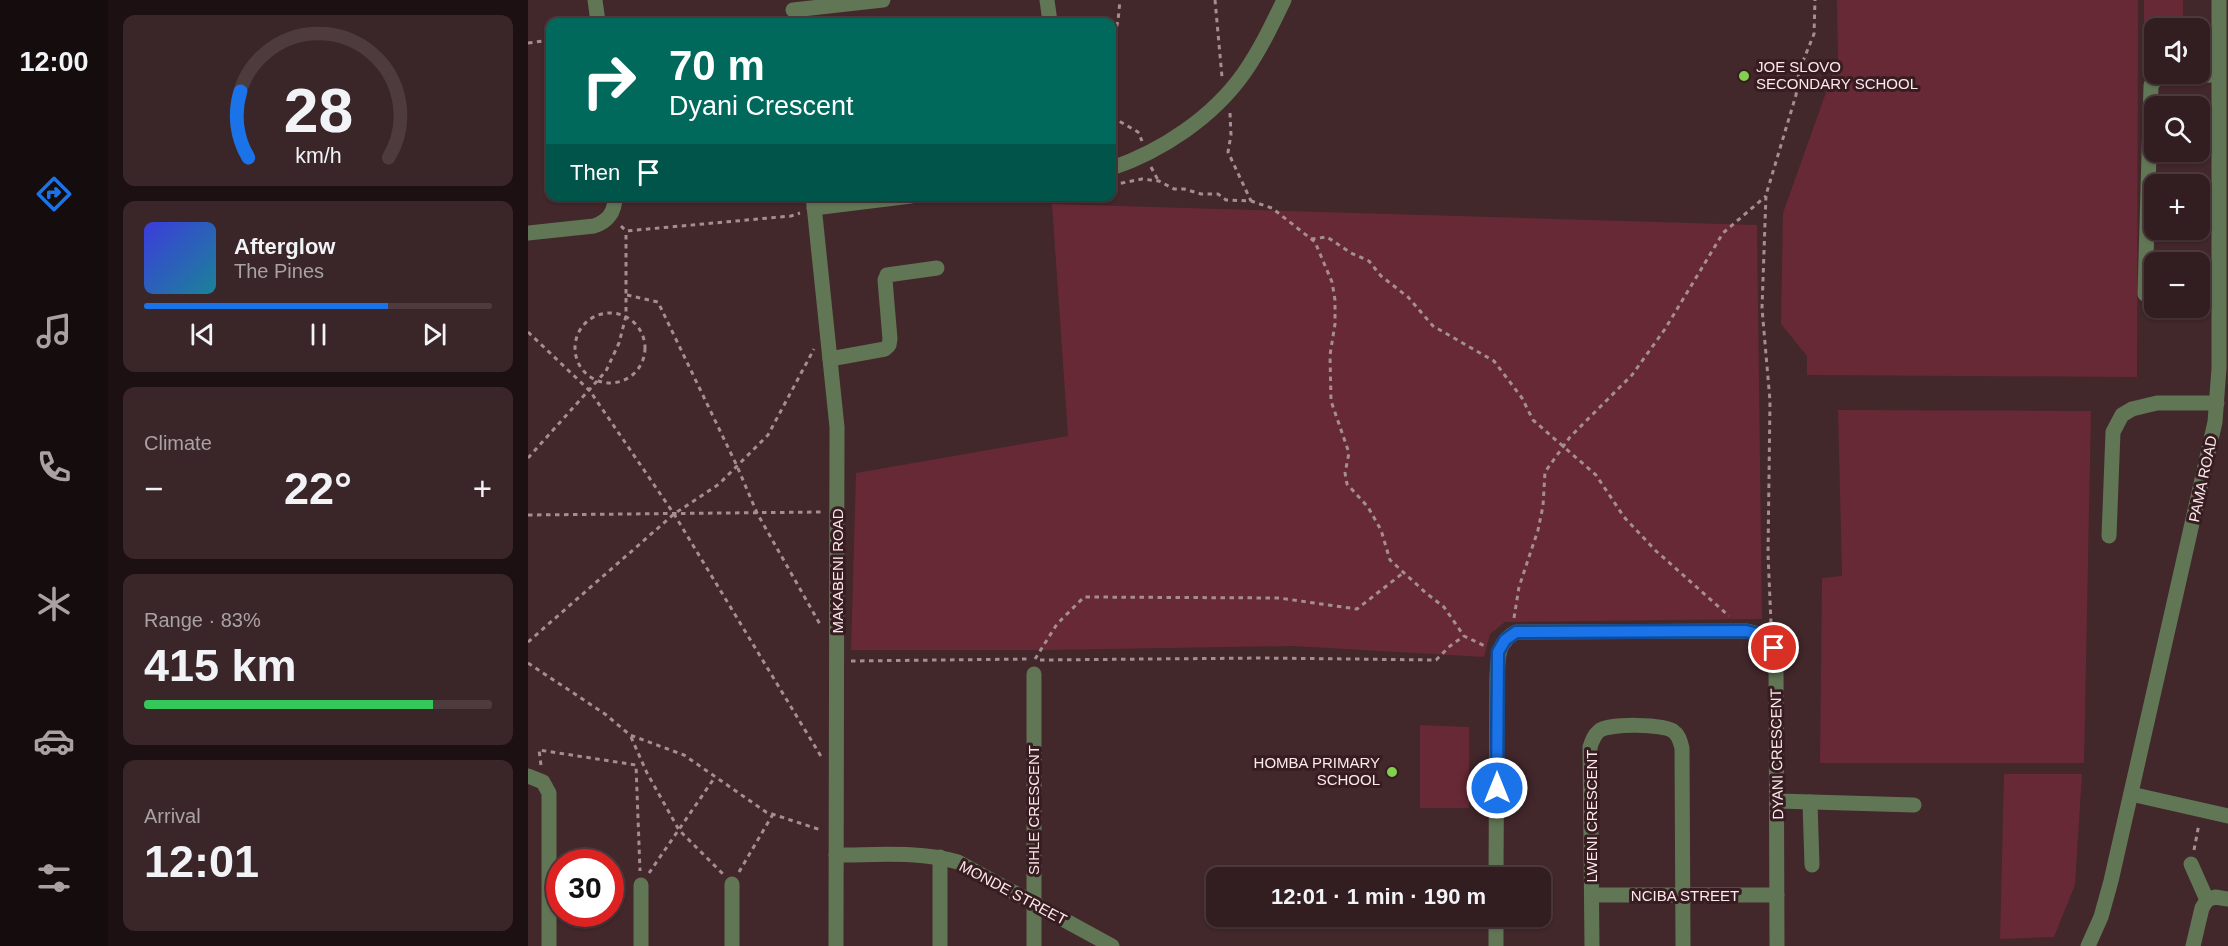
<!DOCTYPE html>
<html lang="en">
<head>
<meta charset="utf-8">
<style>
	body { margin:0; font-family:Arial,sans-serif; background:#3a2629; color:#f1f3f6; height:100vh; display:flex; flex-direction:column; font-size:22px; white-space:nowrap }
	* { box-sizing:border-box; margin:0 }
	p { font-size:20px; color:#a8a2a5 }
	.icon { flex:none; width:33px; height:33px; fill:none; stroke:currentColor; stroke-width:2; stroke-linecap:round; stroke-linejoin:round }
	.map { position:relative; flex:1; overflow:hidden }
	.side { display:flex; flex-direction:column; gap:15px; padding:15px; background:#1c1012; width:420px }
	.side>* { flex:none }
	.banner { position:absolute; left:18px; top:18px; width:570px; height:183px; border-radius:12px; box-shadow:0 2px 4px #0004,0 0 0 2px #4d3b3e; background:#00695c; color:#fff; overflow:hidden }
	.buttons { position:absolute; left:1616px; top:18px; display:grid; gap:12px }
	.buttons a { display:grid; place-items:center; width:66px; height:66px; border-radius:12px; background:#321d20; box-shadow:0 2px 4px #0004,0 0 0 2px #4d3b3e; font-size:30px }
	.speed { position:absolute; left:18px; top:849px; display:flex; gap:12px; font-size:30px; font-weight:700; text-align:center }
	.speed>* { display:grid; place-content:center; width:78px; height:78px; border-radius:50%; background:#321d20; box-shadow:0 2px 4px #0004,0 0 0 2px #4d3b3e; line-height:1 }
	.speed .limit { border:9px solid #d22; background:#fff; color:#111 }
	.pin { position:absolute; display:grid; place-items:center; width:51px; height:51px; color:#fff; margin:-26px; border:3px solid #fff; border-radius:50%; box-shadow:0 2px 6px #0007 }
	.me { position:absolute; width:66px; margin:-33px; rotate:0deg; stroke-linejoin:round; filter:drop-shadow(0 0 4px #0008) }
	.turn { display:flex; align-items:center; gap:21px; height:126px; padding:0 24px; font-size:27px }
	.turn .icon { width:78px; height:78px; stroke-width:2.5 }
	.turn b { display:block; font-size:42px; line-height:51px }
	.then { display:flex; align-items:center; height:57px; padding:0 24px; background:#0003; gap:12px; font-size:22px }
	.big { font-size:45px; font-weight:700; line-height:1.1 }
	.side .tile { flex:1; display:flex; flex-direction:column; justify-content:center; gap:9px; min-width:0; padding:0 21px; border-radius:12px; background:#3a2629 }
	.side .dial { align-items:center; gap:0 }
	.dial svg { height:156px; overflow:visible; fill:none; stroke:#4d3b3e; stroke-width:7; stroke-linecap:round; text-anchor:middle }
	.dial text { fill:#f1f3f6; stroke:none }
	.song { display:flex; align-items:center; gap:18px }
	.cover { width:72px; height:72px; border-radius:9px; background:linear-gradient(135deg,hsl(240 70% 55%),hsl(190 70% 35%)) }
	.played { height:6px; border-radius:3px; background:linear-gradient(90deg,#1a73e8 70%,#4d3b3e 70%) }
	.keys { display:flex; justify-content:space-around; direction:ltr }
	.heat { display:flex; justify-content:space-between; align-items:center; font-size:33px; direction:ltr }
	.charge { height:9px; border-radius:4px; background:linear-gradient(90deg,#34c759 83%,#4d3b3e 0) }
	.trip { position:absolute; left:678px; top:867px; width:345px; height:60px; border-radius:12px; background:#321d20; box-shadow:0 2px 4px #0004,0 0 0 2px #4d3b3e; font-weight:700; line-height:60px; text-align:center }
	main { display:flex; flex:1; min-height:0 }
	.tabs { display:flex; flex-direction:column; width:108px; justify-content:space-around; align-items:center; background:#140c0d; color:#a8a2a5 }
	.tabs .icon { width:42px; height:42px }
	.tabs .active { color:#1a73e8 }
	.tabs b { font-size:27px; color:#f1f3f6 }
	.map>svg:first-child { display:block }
	.green { fill:#672935 }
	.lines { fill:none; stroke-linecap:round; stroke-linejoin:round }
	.path { stroke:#a58e91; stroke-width:3; stroke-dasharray:4.5 4.5; stroke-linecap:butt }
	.minor { stroke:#617655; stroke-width:15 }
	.route-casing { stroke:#114b97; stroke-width:15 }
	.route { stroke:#1a73e8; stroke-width:10 }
	.poi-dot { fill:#83d04f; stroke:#371d21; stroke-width:2 }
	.labels { text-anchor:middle; stroke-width:6; stroke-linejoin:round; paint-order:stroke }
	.poi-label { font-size:15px; fill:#fce9eb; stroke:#371d21; text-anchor:start }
	.street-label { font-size:15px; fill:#fce9eb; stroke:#371d21 }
</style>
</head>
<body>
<main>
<nav class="tabs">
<b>12:00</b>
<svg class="icon active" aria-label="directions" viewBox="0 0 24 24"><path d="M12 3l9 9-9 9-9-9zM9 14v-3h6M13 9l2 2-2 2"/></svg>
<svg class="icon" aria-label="music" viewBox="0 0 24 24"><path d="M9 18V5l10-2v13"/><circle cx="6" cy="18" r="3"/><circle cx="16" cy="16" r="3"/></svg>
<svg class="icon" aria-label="phone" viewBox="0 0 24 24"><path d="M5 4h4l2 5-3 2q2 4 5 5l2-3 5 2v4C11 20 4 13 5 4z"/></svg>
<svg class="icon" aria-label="climate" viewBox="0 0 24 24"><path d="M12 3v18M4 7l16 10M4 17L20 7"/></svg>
<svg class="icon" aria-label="car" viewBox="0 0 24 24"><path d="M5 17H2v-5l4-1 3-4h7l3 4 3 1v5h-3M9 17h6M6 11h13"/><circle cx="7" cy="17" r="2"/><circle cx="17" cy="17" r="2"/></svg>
<svg class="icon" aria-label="filters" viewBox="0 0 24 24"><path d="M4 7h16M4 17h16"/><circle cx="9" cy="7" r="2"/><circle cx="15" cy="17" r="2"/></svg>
</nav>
<section class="side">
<div class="tile dial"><svg viewBox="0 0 100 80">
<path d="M14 69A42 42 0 1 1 86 69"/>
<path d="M14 69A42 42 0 0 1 10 35" stroke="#1a73e8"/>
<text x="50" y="56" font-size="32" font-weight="700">28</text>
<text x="50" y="72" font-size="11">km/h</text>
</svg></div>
<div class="tile">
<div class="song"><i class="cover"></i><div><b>Afterglow</b><p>The Pines</p></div></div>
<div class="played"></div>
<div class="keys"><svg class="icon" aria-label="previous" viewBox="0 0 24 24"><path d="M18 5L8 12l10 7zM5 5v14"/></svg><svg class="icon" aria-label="pause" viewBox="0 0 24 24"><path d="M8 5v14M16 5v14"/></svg><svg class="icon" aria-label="next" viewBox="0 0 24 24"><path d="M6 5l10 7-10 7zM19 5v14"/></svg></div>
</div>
<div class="tile"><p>Climate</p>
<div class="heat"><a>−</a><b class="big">22°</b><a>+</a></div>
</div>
<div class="tile"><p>Range · 83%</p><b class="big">415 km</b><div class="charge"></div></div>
<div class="tile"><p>Arrival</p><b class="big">12:01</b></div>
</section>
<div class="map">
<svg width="1700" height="946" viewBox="0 0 1700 946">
	<rect width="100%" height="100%" fill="#42272b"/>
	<g class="green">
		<path d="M1309,0H1610L1609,377L1279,375V356L1253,324L1255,213L1310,59Z"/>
		<path d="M1616,0H1655V28H1626V44H1616Z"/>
		<path d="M524,204L1229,225L1234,619L977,622L962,634L956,657L765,646L521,650H323L328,473L540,436Z"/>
		<path d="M1310,410L1563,411L1556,763H1292L1294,578L1314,576Z"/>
		<path d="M892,725L941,727V808H892Z"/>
		<path d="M1476,774H1554L1547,885L1526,937L1472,939Z"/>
	</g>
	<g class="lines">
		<g class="path">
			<path d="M687,0L694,77"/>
			<path d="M0,43L22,40"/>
			<path d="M584,44L590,21L592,0"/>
			<path d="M702,113L703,135L700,152L723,201"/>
			<path d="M584,117L610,132L614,141"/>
			<path d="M623,167L630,180"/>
			<path d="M584,185L614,179L631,181L646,189H656L673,194H690L698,200L723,201L744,208L787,242L804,282L807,300V324L802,355L803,401L821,453L817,473L819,484L840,507L853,530L862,560L898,593L916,607L936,636L957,646"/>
			<path d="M93,226L98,231L263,216L272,213"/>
			<path d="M783,239L799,237L823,253L841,261L853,276L880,297L905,326L966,361L994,398L1005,420L1068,475L1096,517L1128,551L1201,616"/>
			<path d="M99,295L130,302L209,466L229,513L293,626"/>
			<circle cx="82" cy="348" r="35"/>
			<path d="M0,332L62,391L146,514L294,758"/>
			<path d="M0,458L78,371L91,343L98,316V231"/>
			<path d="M0,515L294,512"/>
			<path d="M986,618L991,587L1010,530L1015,506L1017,472L1042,437L1104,375L1137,329L1195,233L1238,196"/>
			<path d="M1243,623L1240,554L1242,401L1234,308L1238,195L1268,95L1271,71L1286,34L1287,0"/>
			<path d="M0,642L146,514L191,484L240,435L286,349"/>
			<path d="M507,659L529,624L556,597L751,598L829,609L875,573"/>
			<path d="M512,660L735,658L908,660L922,646L936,636"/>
			<path d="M323,661L503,659"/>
			<path d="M0,663L77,714L102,735L156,755L238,812L293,830"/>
			<path d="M103,737L119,773L151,830L195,874"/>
			<path d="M13,765L11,750L108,765L112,871"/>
			<path d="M1666,850L1671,824"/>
			<path d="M211,872L245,814"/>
			<path d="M121,873L187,777"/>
		</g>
		<g class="minor">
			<path d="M67,0L70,22"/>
			<path d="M519,0L522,22"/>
			<path d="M265,10L355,0"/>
			<path d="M584,168C634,151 685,117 716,73C732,50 744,25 756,0"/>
			<path d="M285,196L309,427L308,946"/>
			<path d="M286,208L383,196"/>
			<path d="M0,233L66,226C81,221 87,212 87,196"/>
			<path d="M1617,294L1623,85L1631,76L1690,75"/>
			<path d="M302,359L357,349L361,345L362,339L357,280L359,275L409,268"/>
			<path d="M1581,536L1585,432L1594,415L1604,409L1629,403H1689"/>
			<path d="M0,776L15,782L21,793V946"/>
			<path d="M1603,794L1700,816"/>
			<path d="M1250,801L1386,805"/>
			<path d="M1282,802L1284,865"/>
			<path d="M308,855C349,855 391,851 430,862L584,946"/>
			<path d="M412,857V946"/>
			<path d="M1663,864L1679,900"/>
			<path d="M968,878L969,677C970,658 969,642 988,632L1218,631C1235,634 1246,640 1248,659L1249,946"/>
			<path d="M1065,895H1249"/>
			<path d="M113,946V885"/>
			<path d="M204,946V884"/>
			<path d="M506,946V674"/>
			<path d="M968,946V916"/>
			<path d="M1064,946L1062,747C1064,741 1066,735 1071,731C1081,723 1136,724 1145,731C1151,735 1152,741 1154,748L1155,946"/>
			<path d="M1560,946L1573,917L1583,881L1687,422L1691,368V0"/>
			<path d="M1665,946L1674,908L1679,900L1687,897L1700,899"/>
		</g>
	</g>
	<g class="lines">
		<g class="route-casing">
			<path id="route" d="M969,788L970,652L977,640L988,632L1218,631L1236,636L1246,648"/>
		</g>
		<use href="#route" class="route"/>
	</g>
	<g class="poi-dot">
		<circle cx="1216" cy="76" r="6"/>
		<circle cx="864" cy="772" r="6"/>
	</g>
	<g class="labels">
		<g class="poi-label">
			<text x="1228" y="72">JOE SLOVO<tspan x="1228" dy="17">SECONDARY SCHOOL</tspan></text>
			<text x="852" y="768" text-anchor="end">HOMBA PRIMARY<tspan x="852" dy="17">SCHOOL</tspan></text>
		</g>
		<g class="street-label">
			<text transform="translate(1675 479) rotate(-78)" y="5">PAMA ROAD</text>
			<text transform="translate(310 571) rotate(-90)" y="5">MAKABENI ROAD</text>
			<text transform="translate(1249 754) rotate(-91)" y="5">DYANI CRESCENT</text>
			<text transform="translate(506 810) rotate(-90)" y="5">SIHLE CRESCENT</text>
			<text transform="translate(1064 816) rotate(-90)" y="5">LWENI CRESCENT</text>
			<text transform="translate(485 893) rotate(28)" y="5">MONDE STREET</text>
			<text x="1157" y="901">NCIBA STREET</text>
		</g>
	</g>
</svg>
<div class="buttons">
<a><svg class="icon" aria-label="sound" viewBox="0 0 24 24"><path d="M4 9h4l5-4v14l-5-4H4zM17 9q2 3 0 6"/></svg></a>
<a><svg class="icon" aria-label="search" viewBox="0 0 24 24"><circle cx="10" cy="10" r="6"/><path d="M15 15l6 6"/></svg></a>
<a>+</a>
<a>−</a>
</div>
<div class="speed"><div class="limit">30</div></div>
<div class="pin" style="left:1246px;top:648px;background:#d93025"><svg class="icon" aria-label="arrive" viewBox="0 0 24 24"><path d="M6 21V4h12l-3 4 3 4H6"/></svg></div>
<svg class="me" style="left:969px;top:788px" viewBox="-20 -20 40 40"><circle r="17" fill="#1a73e8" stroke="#fff" stroke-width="3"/><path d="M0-11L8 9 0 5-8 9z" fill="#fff"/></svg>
<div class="trip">12:01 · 1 min · 190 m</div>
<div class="banner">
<div class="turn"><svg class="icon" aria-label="right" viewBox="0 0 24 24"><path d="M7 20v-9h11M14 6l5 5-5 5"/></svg><div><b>70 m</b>Dyani Crescent</div></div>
<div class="then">Then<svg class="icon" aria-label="arrive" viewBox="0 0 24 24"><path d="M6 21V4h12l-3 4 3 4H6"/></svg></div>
</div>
</div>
</main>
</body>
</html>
